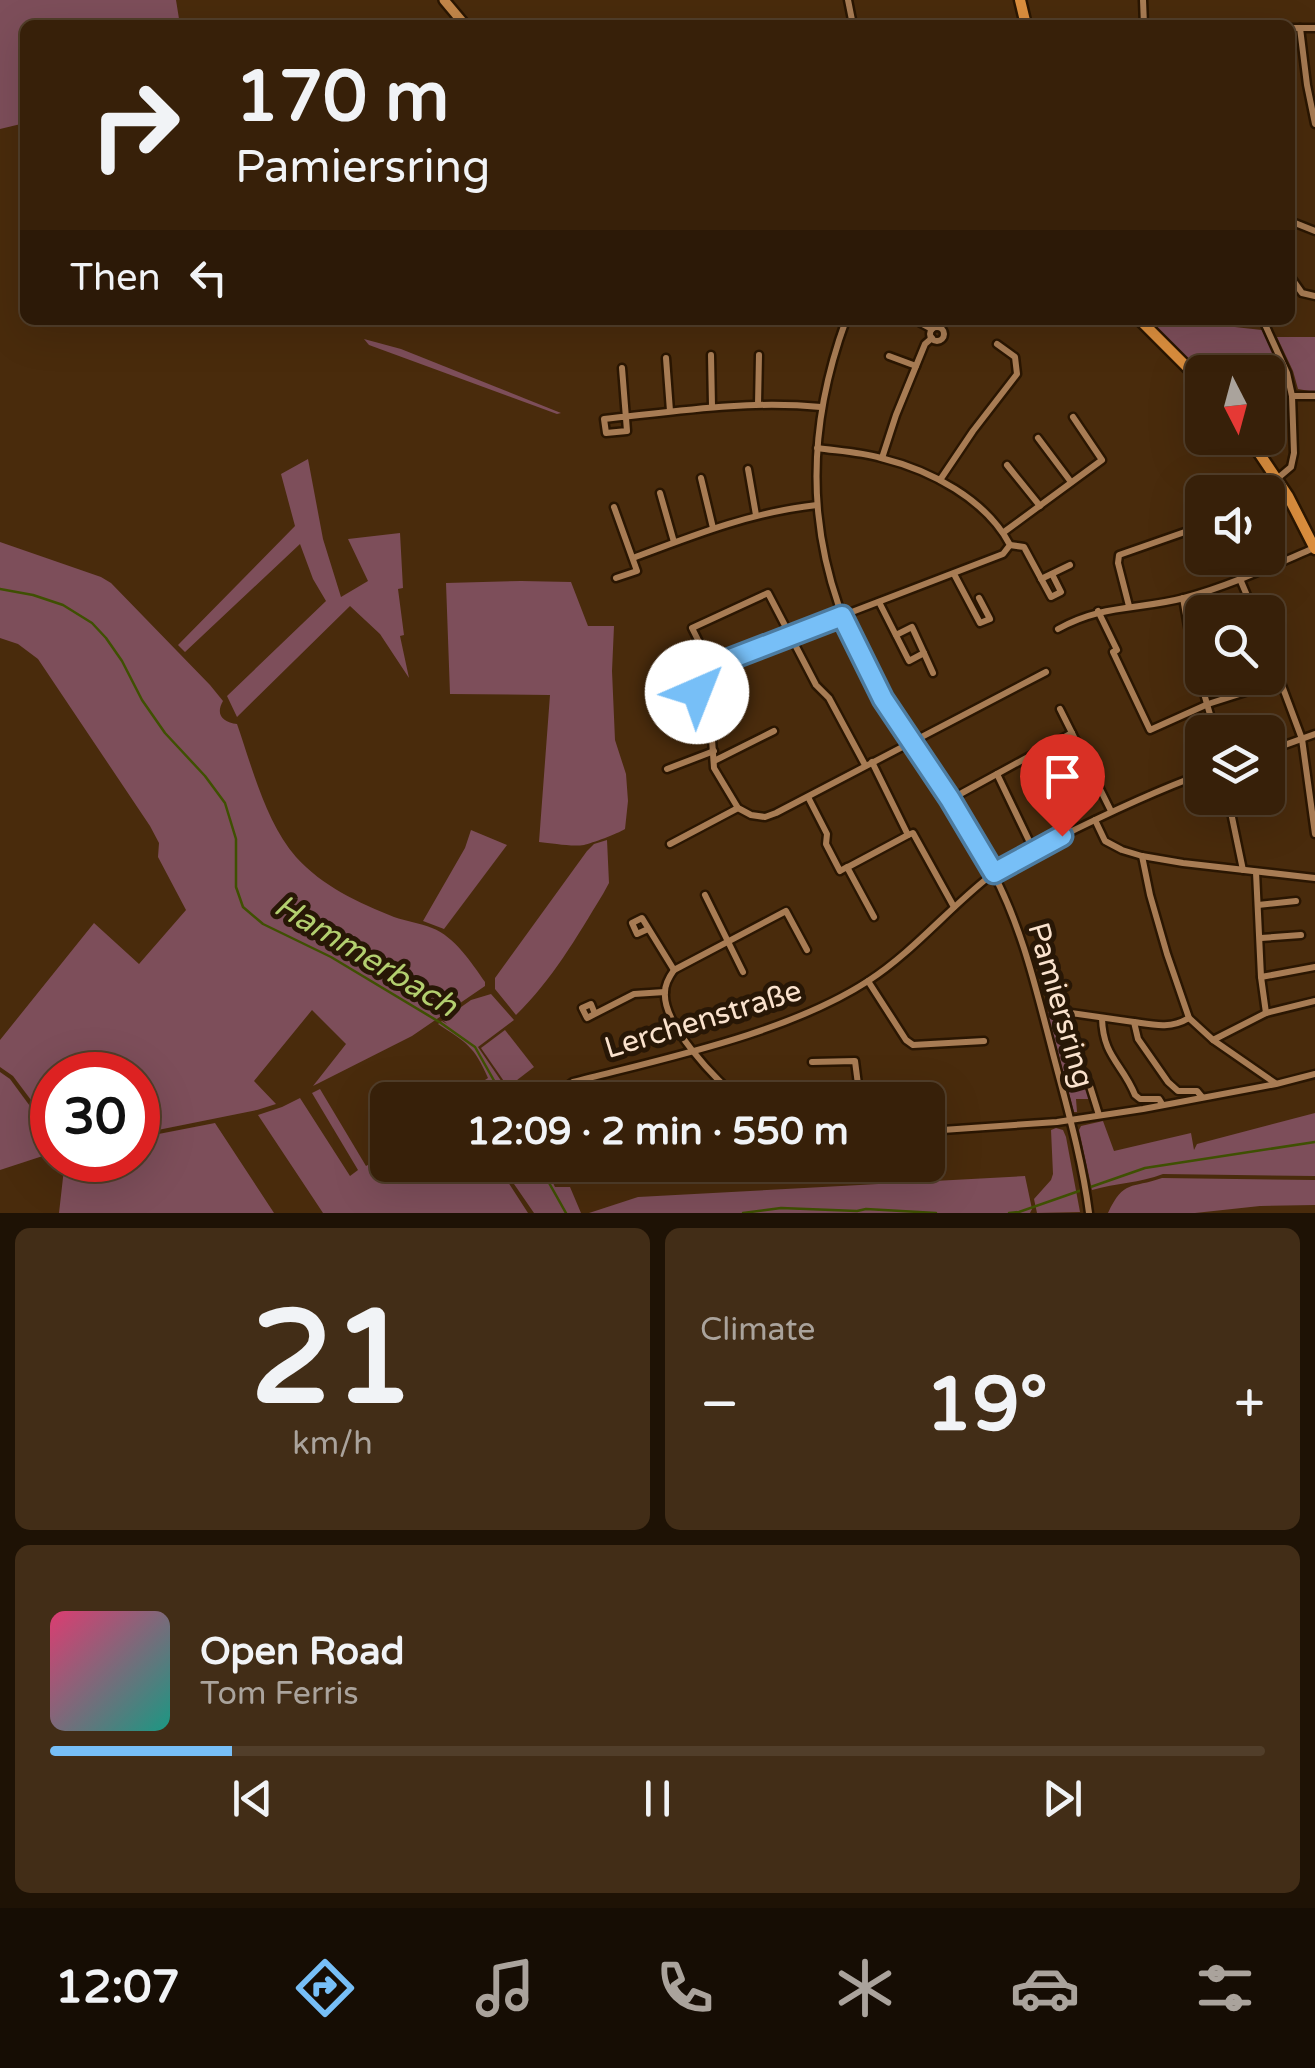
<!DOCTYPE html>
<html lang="en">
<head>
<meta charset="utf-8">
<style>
	body { margin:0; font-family:"Varela Round",sans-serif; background:#422d17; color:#f1f3f6; height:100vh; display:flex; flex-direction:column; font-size:38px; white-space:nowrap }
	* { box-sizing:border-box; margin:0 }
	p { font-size:32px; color:#aaa39c }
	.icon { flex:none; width:55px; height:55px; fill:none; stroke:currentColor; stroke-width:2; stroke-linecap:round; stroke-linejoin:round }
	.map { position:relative; height:1213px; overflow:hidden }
	.drawer { display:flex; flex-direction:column; gap:15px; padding:15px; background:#1e1205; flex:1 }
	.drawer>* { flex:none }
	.banner { position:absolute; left:20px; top:20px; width:1275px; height:305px; border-radius:15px; box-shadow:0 10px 40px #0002,0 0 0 2px #513e2a; background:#372009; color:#f1f3f6; overflow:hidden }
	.needle { width:65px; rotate:174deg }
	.tools { position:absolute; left:1185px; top:355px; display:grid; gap:20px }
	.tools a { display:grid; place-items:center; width:100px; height:100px; border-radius:15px; background:#372009; box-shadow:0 10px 40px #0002,0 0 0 2px #513e2a; font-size:50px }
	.speed { position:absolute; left:30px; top:1052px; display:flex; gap:20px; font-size:50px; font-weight:700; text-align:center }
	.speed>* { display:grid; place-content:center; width:130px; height:130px; border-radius:50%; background:#372009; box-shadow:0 10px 40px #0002,0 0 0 2px #513e2a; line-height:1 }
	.speed .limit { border:15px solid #d22; background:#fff; color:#111 }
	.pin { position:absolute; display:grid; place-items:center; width:85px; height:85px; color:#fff; margin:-102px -42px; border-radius:50% 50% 50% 0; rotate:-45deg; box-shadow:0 0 10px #0007 }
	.pin .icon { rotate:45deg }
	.me { position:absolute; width:110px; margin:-55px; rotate:44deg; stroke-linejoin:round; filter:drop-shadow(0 0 8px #0008) }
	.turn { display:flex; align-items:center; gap:35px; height:210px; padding:0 50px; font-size:45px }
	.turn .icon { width:130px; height:130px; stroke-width:2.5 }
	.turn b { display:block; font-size:70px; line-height:85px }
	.then { display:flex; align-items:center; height:95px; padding:0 50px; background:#0003; gap:20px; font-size:38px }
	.big { font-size:75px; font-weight:700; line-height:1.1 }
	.drawer .widget { flex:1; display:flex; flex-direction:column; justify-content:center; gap:15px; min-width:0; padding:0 35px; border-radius:15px; background:#422d17 }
	.drawer .dial { align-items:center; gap:0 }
	.dial b { font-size:130px; line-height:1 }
	.song { display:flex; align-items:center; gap:30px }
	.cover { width:120px; height:120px; border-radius:15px; background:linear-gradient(135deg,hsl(340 70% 55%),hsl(170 70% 35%)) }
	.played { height:10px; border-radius:5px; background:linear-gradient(90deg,#77bff7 15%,#513e2a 15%) }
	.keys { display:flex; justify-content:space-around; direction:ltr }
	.heat { display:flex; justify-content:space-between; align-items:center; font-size:55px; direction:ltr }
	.drawer .tiles { flex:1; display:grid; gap:15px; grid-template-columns:1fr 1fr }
	.widget:last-child { grid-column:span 2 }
	.trip { position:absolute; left:370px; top:1082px; width:575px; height:100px; border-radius:15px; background:#372009; box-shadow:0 10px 40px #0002,0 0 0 2px #513e2a; font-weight:700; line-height:100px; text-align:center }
	.tabs { display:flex; height:160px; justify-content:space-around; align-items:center; background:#160d04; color:#aaa39c }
	.tabs .icon { width:70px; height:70px }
	.tabs .selected { color:#77bff7 }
	.tabs b { font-size:45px; color:#f1f3f6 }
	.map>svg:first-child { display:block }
	.green { fill:#7d4e5a }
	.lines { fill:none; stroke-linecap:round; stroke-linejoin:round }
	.stream { stroke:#3f5002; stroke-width:2.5 }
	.minor-casing { stroke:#2a1602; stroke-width:11 }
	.secondary-casing { stroke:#2a1602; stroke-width:14 }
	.primary-casing { stroke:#2a1602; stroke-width:15 }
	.minor { stroke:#a87c54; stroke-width:6 }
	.secondary { stroke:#c28649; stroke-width:9 }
	.primary { stroke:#dc8f3e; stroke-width:10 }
	.route-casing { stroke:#4d7ca1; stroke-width:25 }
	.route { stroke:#77bff7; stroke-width:18 }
	.labels { text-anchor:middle; stroke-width:10; stroke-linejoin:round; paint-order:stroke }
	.street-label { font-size:30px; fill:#fae2cd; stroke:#281706 }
	.water-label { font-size:32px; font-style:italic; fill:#b3cf6f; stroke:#281706 }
</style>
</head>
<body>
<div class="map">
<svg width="1315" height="1213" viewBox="0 0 1315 1213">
	<rect width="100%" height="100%" fill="#492b0c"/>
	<g class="green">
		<path d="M0,0H176L180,25H25V123L0,129Z"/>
		<path d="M1147,320H1171L1262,330L1280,368L1265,372H1202V376Z"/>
		<path d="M1277,337H1315V392L1298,389L1293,371Z"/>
		<path d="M364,339L401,349L561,413L557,414L369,345Z"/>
		<path d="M308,459L323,539L341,597L368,581L348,539L400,533L403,588L398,589L404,635L400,636L409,678L380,634L350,606L237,717L227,696L326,601L313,579L300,544L185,652L178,645L295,526L281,474Z"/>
		<path d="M0,542L101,577L111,583L210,685L223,701C215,715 223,722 237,724C252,767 266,823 296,857C322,886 359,903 394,917C406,921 420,923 432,928C455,937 471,962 485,982V986L412,1036L313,1086L346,1044L312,1010L254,1081L276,1104L257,1110L138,1134V1075H52V1128L13,1076L0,1067V1040L94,923L139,964L186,910L158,857L159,843L150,826L38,659L18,644L0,638Z"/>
		<path d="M521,581L571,582L588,626H614L612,671L615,740L626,774L628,801L625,829C617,834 592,843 584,845C571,847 552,843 539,842L550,695L450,694L446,583Z"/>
		<path d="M471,830L507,845L444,929L423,921L465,848Z"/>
		<path d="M607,840L609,883L603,894C576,938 553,979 516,1015L495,989V978L587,851L594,844Z"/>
		<path d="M491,994L514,1020L478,1047L506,1088L514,1091L516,1100H457L456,1099L488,1078C474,1046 467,1043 438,1024L442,1021L447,1024L443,1020L471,1000Z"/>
		<path d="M1047,1012L1061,1013L1070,1060L1091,1099H1076L1077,1112H1074Z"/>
		<path d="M505,1030L534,1067L508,1087L481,1048Z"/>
		<path d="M0,1072L10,1079L52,1136V1153L0,1170Z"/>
		<path d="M320,1089L366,1166L387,1154L388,1165H497L528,1213H323L258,1115L282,1107L300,1098L350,1176L358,1170L312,1093Z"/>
		<path d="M1315,1113V1176L1163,1174C1140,1183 1116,1183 1092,1190L1079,1130L1081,1126L1103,1121L1114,1151L1191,1133L1194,1150L1197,1144Z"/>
		<path d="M215,1123L274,1213H59L65,1160H138V1138Z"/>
		<path d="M1056,1128L1063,1130L1066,1137L1080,1212L1037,1213L1034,1199L1051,1180L1053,1174L1051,1130Z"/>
		<path d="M501,1165H544L555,1187H570L581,1213H534Z"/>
		<path d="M1025,1176L1032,1209L1030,1213H589L638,1197Z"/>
		<path d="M1162,1178L1315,1180V1205L1260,1206L1195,1213H1108C1124,1179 1131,1189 1162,1178Z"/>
	</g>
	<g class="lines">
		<g class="stream">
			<path d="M0,589L33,595L63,605L92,623L106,638L122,661L142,700L165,733L205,776L225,803L236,839V887L243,907L263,924L331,957L441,1023L475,1047L505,1100"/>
			<path d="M539,1165L566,1213"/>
			<path d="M743,1213L781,1208L857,1211L866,1209L936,1213"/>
			<path d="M1009,1213L1019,1212L1145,1168L1315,1142"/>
		</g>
		<g class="minor-casing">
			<g id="minor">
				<path d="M848,0L853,25"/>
				<path d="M1143,0L1144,25"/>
				<path d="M1290,28H1315"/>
				<path d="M1300,28L1307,85L1315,124"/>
				<path d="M1290,221L1315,231"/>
				<path d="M1290,276L1302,293L1315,296"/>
				<path d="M846,320C797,454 809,575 882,698C917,757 960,810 992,871C1022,927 1036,989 1052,1050C1066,1104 1082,1158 1089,1213"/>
				<path d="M915,320L932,329"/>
				<path d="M1263,320L1287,373L1292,396L1294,453L1291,467L1278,478"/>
				<circle cx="937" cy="334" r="7"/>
				<path d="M711,355L712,406"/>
				<path d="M889,356L916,366"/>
				<path d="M666,358L670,411"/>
				<path d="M622,368L627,431L606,433L604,419C678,411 747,400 821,407"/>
				<path d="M1292,396H1315"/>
				<path d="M758,404L759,355"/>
				<path d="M1038,438L1071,482"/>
				<path d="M817,448C838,451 860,452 881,458C930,470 986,499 1010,545L1003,554L711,666L703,673L697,692L712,739L714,768L738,808L751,815L765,817L776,813L1046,672"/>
				<path d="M882,458L896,415L925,344L932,338"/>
				<path d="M1007,465L1040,506"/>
				<path d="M748,469L756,515"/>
				<path d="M701,478L713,528"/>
				<path d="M940,480L973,431L1017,374L1015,357L997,344"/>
				<path d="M660,493L674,542"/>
				<path d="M614,507L637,571L616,578"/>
				<path d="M1004,532L1102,460L1073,417"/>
				<path d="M1010,545L1024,547L1051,597L1061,592L1052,574"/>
				<path d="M633,558C694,535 752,512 817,505"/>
				<path d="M1262,558L1267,569"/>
				<path d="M954,574L980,623L990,619L979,598"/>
				<path d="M1041,579L1070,565"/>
				<path d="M1240,579L1254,612"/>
				<path d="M1183,598L1193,655L1215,732"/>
				<path d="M879,602L909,661L924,653L933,673"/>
				<path d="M1129,606L1118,563L1119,555L1202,526"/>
				<path d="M1098,611L1117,650L1113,652L1150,730L1208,704L1280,681"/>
				<path d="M1058,629C1103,604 1138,610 1184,598C1229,586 1272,566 1314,548"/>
				<path d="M896,635L912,627L924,653"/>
				<path d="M1268,648L1302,739L1315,834"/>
				<path d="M711,666L692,628L768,593L816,685L829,698L865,765"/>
				<path d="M654,699L666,693L697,692"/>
				<path d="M1060,709L1111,811"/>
				<path d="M1268,751L1315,734"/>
				<path d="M714,761L774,731"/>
				<path d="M872,762L908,835L913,833L954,907"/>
				<path d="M667,769L714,751"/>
				<path d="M997,774L1034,851"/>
				<path d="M962,793L1072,733"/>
				<path d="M808,797L827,834L826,844L840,871L847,867L874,917"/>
				<path d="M1228,798L1243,870"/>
				<path d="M1095,820L1105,841L1122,850L1142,856L1183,863L1315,878"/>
				<path d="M670,844L738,808"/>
				<path d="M1142,856L1150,895L1167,954L1189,1018L1213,1040L1275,1083"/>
				<path d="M848,867L908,835"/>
				<path d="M1256,872L1261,977L1266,1013"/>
				<path d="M705,895L743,972"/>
				<path d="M1258,905L1296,901"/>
				<path d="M648,929L637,934L632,923L642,918L674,970"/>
				<path d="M1261,938L1301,935"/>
				<path d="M674,970L786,911L807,950"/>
				<path d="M674,970C669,977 665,984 665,992C662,1024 717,1082 741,1100"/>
				<path d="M1261,977L1315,967"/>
				<path d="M868,981L906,1040L913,1045L984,1041"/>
				<path d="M595,1014L591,1004L582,1008L587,1018L634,994L665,992"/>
				<path d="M1102,1018C1103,1057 1122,1063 1135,1095L1140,1099H1159L1162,1104"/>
				<path d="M1134,1022C1154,1025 1171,1029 1189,1018"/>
				<path d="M1213,1040L1266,1013L1315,1001"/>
				<path d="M812,1062L855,1061L860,1100"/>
				<path d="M566,1100V1087L573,1082C666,1058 788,1033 868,981C913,952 948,909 990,876C1009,861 1034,851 1056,839C1104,815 1152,792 1202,774"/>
				<path d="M1099,1115L1089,1083L1070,1051L1064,1034V1012L1134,1022L1138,1039L1168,1082L1178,1091H1197L1202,1097"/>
				<path d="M928,1131L1057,1122L1143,1109L1276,1084L1315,1074"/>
			</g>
		</g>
		<g class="secondary-casing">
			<path id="secondary" d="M444,0L465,25"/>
		</g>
		<g class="primary-casing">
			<g id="primary">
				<path d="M1020,0L1026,25"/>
				<path d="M1140,320L1202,382"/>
				<path d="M1249,438L1288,496L1315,549"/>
			</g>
		</g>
		<use href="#minor" class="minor"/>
		<use href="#secondary" class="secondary"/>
		<use href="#primary" class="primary"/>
	</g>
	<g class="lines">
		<g class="route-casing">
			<path id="route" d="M697,692L703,673L712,666L842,616L883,699L950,799L994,873L1062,836"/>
		</g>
		<use href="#route" class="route"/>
	</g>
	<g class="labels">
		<g class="street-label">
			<text transform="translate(1061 1005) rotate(74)" y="10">Pamiersring</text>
			<text transform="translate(703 1019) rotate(-17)" y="10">Lerchenstraße</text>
		</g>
		<g class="water-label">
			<text transform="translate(366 955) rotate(31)" y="11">Hammerbach</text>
		</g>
	</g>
</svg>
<div class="tools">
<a><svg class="needle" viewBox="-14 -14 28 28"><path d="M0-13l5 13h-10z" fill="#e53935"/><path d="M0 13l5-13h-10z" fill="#aaa39c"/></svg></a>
<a><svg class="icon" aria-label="sound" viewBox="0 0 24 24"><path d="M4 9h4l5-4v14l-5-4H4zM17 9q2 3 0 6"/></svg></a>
<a><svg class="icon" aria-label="search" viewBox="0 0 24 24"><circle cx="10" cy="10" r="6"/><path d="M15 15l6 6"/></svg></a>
<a><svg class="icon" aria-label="layers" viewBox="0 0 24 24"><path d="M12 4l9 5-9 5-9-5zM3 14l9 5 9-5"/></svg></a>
</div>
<div class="speed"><div class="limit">30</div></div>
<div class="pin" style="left:1062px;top:836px;background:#d93025"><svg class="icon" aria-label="arrive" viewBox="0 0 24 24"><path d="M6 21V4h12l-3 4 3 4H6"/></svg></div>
<svg class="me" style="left:697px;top:692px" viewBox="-20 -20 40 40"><circle r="19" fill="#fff"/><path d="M0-13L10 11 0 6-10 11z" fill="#77bff7"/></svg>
<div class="trip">12:09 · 2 min · 550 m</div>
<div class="banner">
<div class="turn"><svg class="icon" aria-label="right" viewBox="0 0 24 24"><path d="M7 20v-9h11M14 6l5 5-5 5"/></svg><div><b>170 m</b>Pamiersring</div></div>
<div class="then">Then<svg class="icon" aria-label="left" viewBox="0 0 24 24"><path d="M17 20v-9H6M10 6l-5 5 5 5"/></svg></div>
</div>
</div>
<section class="drawer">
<div class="tiles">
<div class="widget dial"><b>21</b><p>km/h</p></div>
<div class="widget"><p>Climate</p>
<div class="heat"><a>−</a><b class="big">19°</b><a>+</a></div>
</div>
<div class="widget">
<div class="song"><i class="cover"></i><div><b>Open Road</b><p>Tom Ferris</p></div></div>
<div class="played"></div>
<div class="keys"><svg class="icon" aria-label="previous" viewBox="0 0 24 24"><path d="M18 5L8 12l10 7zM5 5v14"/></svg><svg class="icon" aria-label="pause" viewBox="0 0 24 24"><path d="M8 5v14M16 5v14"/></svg><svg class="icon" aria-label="next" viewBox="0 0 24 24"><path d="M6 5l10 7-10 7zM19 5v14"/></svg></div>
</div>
</div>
</section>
<nav class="tabs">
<b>12:07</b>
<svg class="icon selected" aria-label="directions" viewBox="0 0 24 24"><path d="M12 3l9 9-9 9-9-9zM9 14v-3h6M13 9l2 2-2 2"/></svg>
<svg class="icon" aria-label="music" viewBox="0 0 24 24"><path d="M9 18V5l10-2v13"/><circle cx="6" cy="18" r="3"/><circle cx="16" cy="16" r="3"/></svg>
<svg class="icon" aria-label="phone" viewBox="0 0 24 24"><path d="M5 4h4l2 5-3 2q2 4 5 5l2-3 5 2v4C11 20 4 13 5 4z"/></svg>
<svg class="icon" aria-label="climate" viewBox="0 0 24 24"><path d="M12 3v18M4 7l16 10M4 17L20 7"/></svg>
<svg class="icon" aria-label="car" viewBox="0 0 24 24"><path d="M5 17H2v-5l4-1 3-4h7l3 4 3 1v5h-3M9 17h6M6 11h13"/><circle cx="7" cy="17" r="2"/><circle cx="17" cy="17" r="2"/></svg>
<svg class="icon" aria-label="filters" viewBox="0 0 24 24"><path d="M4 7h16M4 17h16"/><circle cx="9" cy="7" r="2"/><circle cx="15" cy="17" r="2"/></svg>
</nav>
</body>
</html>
